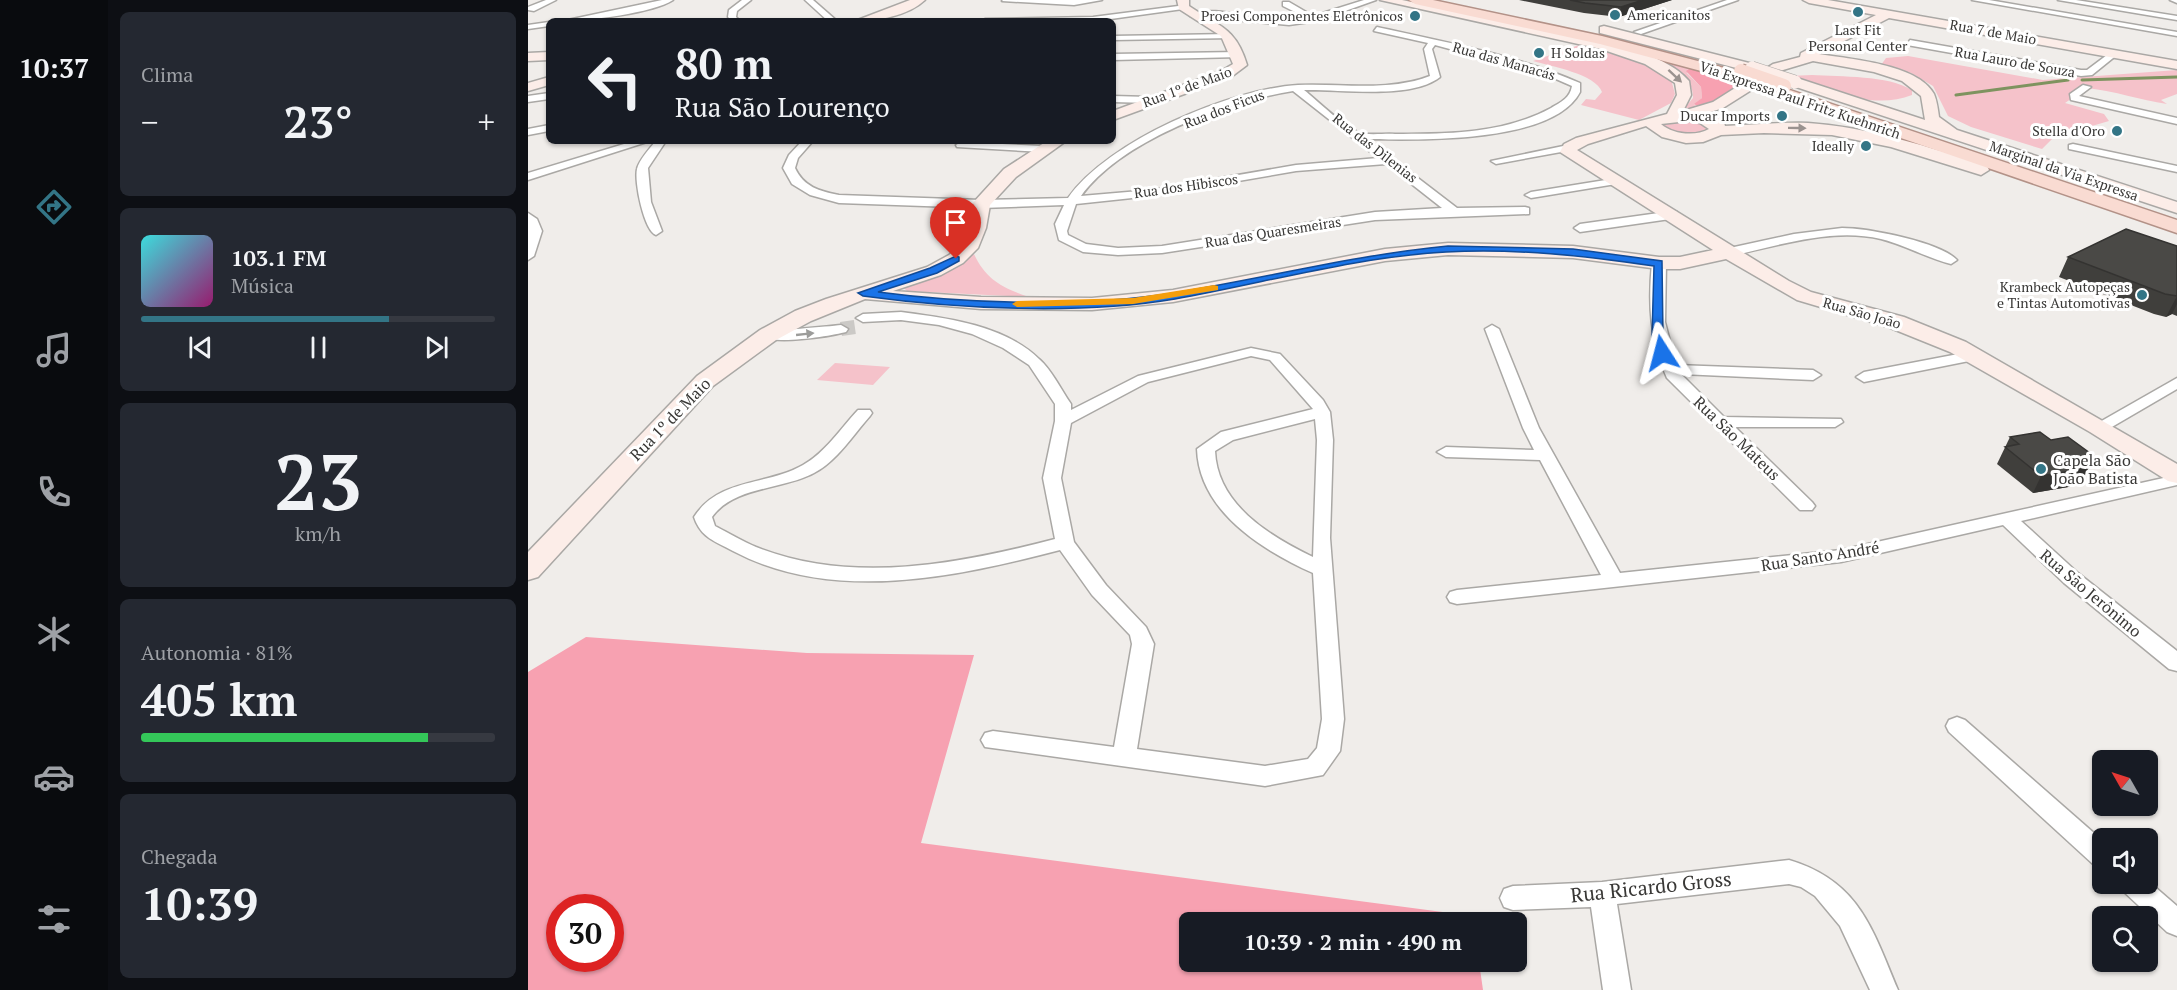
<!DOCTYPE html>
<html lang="pt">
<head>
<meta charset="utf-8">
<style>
	body { margin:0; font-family:"PT Serif",serif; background:#242831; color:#f1f3f6; height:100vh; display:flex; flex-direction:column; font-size:22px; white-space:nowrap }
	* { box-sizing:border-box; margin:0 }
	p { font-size:20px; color:#9ea1a6 }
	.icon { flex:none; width:33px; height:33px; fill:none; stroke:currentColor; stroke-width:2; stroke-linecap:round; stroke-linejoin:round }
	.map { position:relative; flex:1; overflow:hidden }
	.drawer { display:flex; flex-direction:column; gap:12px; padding:12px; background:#0d0f14; width:420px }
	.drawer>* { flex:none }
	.top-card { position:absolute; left:18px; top:18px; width:570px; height:126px; border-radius:9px; box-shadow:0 2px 4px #0004; background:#171b24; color:#f1f3f6; overflow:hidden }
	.needle { width:39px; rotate:309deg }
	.tools { position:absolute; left:1564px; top:750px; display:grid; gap:12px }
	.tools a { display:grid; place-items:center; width:66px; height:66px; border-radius:9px; background:#171b24; box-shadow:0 2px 4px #0004; font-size:30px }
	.speed { position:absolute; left:18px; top:894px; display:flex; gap:12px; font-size:30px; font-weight:700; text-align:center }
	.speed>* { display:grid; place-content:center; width:78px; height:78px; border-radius:50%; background:#171b24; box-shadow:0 2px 4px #0004; line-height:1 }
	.speed .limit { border:9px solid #d22; background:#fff; color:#111 }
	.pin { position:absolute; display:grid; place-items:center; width:51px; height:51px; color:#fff; margin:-62px -26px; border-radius:50% 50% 50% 0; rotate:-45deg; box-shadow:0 0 6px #0007 }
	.pin .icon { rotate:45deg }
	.me { position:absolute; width:66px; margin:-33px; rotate:351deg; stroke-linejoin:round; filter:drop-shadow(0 0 4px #0008) }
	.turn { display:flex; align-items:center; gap:21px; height:126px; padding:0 30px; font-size:27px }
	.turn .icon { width:78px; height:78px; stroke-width:2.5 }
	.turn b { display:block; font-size:42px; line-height:51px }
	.big { font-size:45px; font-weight:800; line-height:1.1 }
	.drawer .card { flex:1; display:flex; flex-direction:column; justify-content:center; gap:9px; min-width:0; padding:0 21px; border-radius:9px; background:#242831 }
	.drawer .dial { align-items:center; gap:0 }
	.dial b { font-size:78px; line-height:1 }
	.song { display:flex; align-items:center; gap:18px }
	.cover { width:72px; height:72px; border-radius:9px; background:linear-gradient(135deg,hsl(180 70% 55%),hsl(320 70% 35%)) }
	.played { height:6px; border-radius:3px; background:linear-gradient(90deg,#337586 70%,#363941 70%) }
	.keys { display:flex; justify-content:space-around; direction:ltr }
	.heat { display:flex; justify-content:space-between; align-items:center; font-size:33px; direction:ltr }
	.charge { height:9px; border-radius:4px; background:linear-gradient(90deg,#34c759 81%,#363941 0) }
	.trip { position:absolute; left:651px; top:912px; width:348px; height:60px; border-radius:9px; background:#171b24; box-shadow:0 2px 4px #0004; font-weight:800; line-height:60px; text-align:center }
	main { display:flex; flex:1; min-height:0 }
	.tabs { display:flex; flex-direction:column; width:108px; justify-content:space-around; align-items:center; background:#090b0e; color:#9ea1a6 }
	.tabs .icon { width:42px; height:42px }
	.tabs .on { color:#337586 }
	.tabs b { font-size:27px; color:#f1f3f6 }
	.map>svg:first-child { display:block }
	.green { fill:#f5c2ca }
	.forest { fill:#f7a1b1; fill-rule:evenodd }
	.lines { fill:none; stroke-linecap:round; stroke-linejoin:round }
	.stream { stroke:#7e935f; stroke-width:3 }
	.street-tunnel { stroke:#cbc9c6; stroke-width:14; stroke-dasharray:14 8; stroke-linecap:butt }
	.street-casing { stroke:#aaa8a5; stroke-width:3 }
	.secondary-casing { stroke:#aaa8a5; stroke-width:3 }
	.primary-casing { stroke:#b39288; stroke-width:3 }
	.street { fill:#fff; fill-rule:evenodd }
	.secondary { fill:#fcede8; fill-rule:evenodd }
	.primary { fill:#f9dbd2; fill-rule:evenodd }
	.secondary-bridge-casing { stroke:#aaa8a5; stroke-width:14; stroke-linecap:butt }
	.primary-bridge-casing { stroke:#b39288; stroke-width:16; stroke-linecap:butt }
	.secondary-bridge { stroke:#fcede8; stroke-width:13 }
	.primary-bridge { stroke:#f9dbd2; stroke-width:14 }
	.wall { fill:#403f3c }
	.shaded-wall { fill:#343331 }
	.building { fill:#4a4946; stroke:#343331; stroke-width:1.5 }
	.oneway { fill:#9a928f }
	.oneway2 { fill:#9c9c9a }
	.route { fill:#1a73e8; stroke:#114b97; stroke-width:1.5 }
	.slow { fill:#f59e0b }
	.poi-dot { fill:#337586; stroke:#fff; stroke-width:2 }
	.labels { text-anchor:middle; stroke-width:6; stroke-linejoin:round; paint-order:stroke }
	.far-poi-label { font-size:14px; fill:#393836; stroke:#fff; text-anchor:end }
	.far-street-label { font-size:14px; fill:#393836; stroke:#fff }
	.street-label { font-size:16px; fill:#393836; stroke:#fff }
	.poi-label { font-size:16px; fill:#393836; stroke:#fff; text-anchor:start }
	.near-street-label { font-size:20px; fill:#393836; stroke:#fff }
</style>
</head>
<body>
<main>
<nav class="tabs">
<b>10:37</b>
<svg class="icon on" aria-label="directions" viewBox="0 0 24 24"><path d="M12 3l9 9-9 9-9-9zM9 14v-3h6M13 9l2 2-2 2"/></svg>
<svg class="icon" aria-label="music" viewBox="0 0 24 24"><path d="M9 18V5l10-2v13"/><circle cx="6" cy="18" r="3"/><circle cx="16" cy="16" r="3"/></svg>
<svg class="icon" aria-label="phone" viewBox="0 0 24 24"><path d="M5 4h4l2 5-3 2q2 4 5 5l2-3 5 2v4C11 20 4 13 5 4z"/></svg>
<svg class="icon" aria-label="climate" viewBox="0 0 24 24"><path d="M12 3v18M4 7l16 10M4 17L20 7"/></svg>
<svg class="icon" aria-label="car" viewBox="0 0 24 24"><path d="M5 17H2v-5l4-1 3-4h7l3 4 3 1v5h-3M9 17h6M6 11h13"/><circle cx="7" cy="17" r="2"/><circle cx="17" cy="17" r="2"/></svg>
<svg class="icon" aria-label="filters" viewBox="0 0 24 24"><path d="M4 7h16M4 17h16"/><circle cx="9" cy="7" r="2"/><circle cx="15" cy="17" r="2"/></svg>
</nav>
<section class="drawer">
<div class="card"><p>Clima</p>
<div class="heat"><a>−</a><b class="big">23°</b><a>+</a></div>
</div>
<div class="card">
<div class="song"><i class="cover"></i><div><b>103.1 FM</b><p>Música</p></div></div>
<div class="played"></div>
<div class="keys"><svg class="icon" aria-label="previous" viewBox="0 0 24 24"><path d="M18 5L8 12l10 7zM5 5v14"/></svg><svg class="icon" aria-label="pause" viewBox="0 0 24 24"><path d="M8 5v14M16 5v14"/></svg><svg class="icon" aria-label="next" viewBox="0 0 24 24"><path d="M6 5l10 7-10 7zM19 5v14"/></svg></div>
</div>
<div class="card dial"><b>23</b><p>km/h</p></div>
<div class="card"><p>Autonomia · 81%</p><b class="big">405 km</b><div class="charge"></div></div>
<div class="card"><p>Chegada</p><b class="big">10:39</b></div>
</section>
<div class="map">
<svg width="1649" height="990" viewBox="0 0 1649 990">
	<rect width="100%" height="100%" fill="#f0edea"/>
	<g class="green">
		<path d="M868,0L1092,47L1166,66L1159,73L1173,87L1174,98L1166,105L1177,108L1155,110L1165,98C1166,80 1149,70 1136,63L1140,62L1129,58Z"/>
		<path d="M1051,45L1118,63L1143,79L1147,94L1143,103L1111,120L1053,105L1058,99L1067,100L1074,92C1068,74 1022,66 1005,61Z"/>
		<path d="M1380,56L1515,80L1649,70V94L1633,100L1639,104C1612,100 1587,91 1559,88L1537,103L1576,114L1581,121L1526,137L1514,149L1443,127L1420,116L1405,86L1383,73L1353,65L1358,58Z"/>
		<path d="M1284,75C1313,77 1360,75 1384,90V95C1344,111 1299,89 1261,76Z"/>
		<path d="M1149,117L1184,126L1179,133L1155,135L1133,127L1132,122Z"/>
		<path d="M446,254C458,280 475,288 501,297L379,291L376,288Z"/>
		<path d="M307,363L362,367L345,385L289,380Z"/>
	</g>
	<g class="forest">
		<path d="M1166,66L1217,83L1189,104L1171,107L1166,104L1174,98L1173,87L1158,71Z"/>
		<path d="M58,637L279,653L446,655L393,843L945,916L946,922H662V962H951L955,990H0V672ZM32,908H82V958H32Z"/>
	</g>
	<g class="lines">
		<g class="stream">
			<path d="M1554,80L1649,77"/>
			<path d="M1428,95L1540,80"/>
		</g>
		<path class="street-tunnel" d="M313,329L334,326"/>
		<g class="street-casing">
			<g id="street">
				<path d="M18,0H28L6,11L0,10V7Z"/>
				<path d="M134,0H145C125,13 60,21 35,21Z"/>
				<path d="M214,0H223L209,11L208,17L212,21H204L200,17L201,10Z"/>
				<path d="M277,0H285L309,21H300Z"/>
				<path d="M574,0L546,5L474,1L475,0Z"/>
				<path d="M836,0H848L789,21L761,25L662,16C682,4 717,18 739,20C752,21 765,20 777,17L755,6V2H761L785,16Z"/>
				<path d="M1199,0H1210L1113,34L1106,32Z"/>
				<path d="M1444,0H1461L1649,32V36Z"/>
				<path d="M1530,0H1548L1649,16V20Z"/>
				<path d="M1642,0H1649V3Z"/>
				<path d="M658,5L655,9L568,21H453L457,19L565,17Z"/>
				<path d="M21,22V26L0,29V25Z"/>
				<path d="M849,27C917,42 988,55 1052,83V92C1025,144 890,140 839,139L929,208L997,207L1001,208V214L847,220L634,253L590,255L555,252L531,240L527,224L536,205L453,208L311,203L282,195L264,184L255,168L261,155L274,141H285L270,158L267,168C276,187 291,191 311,195L453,200L540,198C580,141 702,89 770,85C813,83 861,92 902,76L896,49L900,43L846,31ZM907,45L1021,76L1044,86C1042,98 1033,102 1023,108C975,134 920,134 867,134C857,133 839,136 830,132C814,125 791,102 776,90C812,89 883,100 912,77L904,49ZM765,91L850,158L768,165L623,190L553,196C594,140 698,102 765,91ZM858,164L914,208L847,212L634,246L590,248L558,244L540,235L539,231L548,204L623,196L768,171Z"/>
				<path d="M702,34L705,38L585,40V36Z"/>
				<path d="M1382,40L1553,70H1559L1583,52L1590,54L1564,75L1553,76L1379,45Z"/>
				<path d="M710,52L713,57L585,60V54Z"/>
				<path d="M1555,85L1563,87L1551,96L1649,118V124L1543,100L1542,94Z"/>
				<path d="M21,93V99L0,102V96Z"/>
				<path d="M585,96L621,97L626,100L621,103L585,102Z"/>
				<path d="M21,125V131L0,135V129Z"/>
				<path d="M106,141H122L0,180V173Z"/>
				<path d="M128,141H138L120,168L123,202L134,231L128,235C116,231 106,181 109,169C111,160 122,148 128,141Z"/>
				<path d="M433,142L515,146L520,149L515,152L429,147L428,145Z"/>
				<path d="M1545,144L1649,166V172L1541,149V145Z"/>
				<path d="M1040,145L1045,148L1044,150L968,164L963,161Z"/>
				<path d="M1090,178L1096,181L1094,183L1003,198L997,195L1003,192Z"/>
				<path d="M1145,211L1149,212V218L1052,232L1046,228L1052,224Z"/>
				<path d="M0,213L9,219L14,231L6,256L0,260Z"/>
				<path d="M1314,228C1340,228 1412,242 1429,260L1423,264C1399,258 1377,245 1353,239C1304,227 1250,246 1202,256L1196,252L1197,249L1266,234Z"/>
				<path d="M1131,259L1138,263L1137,322L1148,365L1285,370L1293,375L1285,380L1153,374L1196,417L1313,419L1315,422L1307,427H1207L1284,502L1287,506L1284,510H1272L1139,378C1122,341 1120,304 1124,263Z"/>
				<path d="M373,312C419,318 476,325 511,359C524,370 533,390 543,404V410L610,376L723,348L752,354L795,400L802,412L805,440L802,538L816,719L812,751L795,775L737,786L457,747L453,740L457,733L465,731L586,747L604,644L602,635L564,595L532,550C429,577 305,604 205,551C187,541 173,538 166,517C191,478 238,486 275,465C297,453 313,428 330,410H342L344,413L342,416C325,435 309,461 286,473C255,490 206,486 184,517L187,526C201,533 214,541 228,547C323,585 431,564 527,539L515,478L527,421V404L501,365L475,348L444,334L411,325L373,320L335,322L328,318L335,314ZM723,356L742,360L785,409L693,432L669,449C671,511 734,550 785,573L794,719L789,748L780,759L737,766L609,749L626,644L618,627L578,585L546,542L533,478L543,423L620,382ZM787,419L789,440L785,557C741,536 689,504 687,451L705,440Z"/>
				<path d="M313,325L320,329L318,332C303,336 243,346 233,335C238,330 300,327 313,325Z"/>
				<path d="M964,325L971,329L1011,428L1092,573L1313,550L1649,475V485L1493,521L1550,573L1649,651V671L1641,669L1536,583L1475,525L1313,562L929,604L922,602L919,597L922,592L929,590L1073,575L1012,460L918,457L909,452L918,447L1006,450L995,428L957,329Z"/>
				<path d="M1446,351L1451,353L1454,356L1451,359L1336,382L1328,377L1336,372Z"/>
				<path d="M1649,378V389L1577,431L1571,432L1563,427Z"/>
				<path d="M1429,717L1437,720L1575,841V868L1566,865L1421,732L1418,726L1421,720Z"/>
				<path d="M1261,860C1331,881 1344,928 1370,990H1342L1312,926L1287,896L1273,887L1261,884L1089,904L1103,990H1075L1063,907L985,910L976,907L972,898L976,889L985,886L1074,882Z"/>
				<path d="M1620,881L1649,906V936L1639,932L1596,892L1592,884H1620Z"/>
			</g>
		</g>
		<g class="secondary-casing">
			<g id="secondary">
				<path d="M382,0H397C380,16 349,21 327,21Z"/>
				<path d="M649,0H661V6C690,26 708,27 719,65L703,77L585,120V111L693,71L705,64L693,36L651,9Z"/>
				<path d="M852,0H874C912,8 950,16 987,24C1032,33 1132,45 1161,81L1163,95L1155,111L1185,102L1245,64L1272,57L1273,53L1348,15L1281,3L1275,0H1300L1649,61V69L1361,18L1291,54C1322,59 1390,64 1406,94C1409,101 1410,110 1411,117L1429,130L1649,202V213L1262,85V79H1272L1397,120L1393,96L1374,81L1346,72L1285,61L1255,70L1195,108L1173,115L1181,116L1183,113H1193L1197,126C1224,125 1252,122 1280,123C1341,127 1401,147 1459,166L1461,170L1453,175L1363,147L1304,135L1236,133L1193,135L1175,142L1158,143L1134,137L1118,126L1060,144L1049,150L1261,281L1283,292L1376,317L1438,342L1649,464V483L1640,481L1562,432L1422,352L1360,327L1269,300L1198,259L1152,269H1131L1045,258L920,255L857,261L645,302L564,310L453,309L337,299L283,321L248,340L185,386L10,577L0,580V552L169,376L232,330L267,311L298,299L399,267L421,255L432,245L440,228L444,204L476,169L519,141H538L488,177L462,205L458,228L450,248L435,263L413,275L365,291L453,297L564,298L645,290L857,249L920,243L1045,246L1131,257H1152L1185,250L1032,152L1036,144L1048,138L1139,114L1149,95L1147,83L1117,64L1073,49ZM1160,121L1172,123L1181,129C1167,137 1144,134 1133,124Z"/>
				<path d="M1076,26L1229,65L1231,68L1224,72L1072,33V27Z"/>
				<path d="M21,52V60L0,61V53Z"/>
				<path d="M21,77V85L0,91V83Z"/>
			</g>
		</g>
		<g class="primary-casing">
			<g id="primary">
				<path d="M881,0H905L1074,36L1208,71L1211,74L1203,79L1072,44L887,4Z"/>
				<path d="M1244,84L1649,220V233L1239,92L1236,89L1239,86Z"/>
			</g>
		</g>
		<use href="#street" class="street"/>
		<use href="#secondary" class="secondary"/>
		<use href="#primary" class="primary"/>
		<g class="secondary-bridge-casing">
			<path id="secondary-bridge" d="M1224,68L1267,82"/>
		</g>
		<g class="primary-bridge-casing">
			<path id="primary-bridge" d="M1213,71L1256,86"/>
		</g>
		<use href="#secondary-bridge" class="secondary-bridge"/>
		<use href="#primary-bridge" class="primary-bridge"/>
	</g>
	<g class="wall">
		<path d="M991,0H1144L1091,17L1056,13Z"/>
		<path d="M1649,246V316L1644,314L1638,317L1626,314L1531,277L1540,257Z"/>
		<path d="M1482,437L1523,440L1566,456L1552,485L1505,493L1469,464Z"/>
	</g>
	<g class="shaded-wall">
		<path d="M1115,0H1144L1091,17L1093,7Z"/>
		<path d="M1649,296V304L1644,314L1638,317Z"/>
		<path d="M1566,456L1552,485L1505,493L1513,476L1549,459Z"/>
	</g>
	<g class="building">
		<path d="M1042,0H1115L1093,7L1057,3Z"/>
		<path d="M1598,229L1649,246V296L1637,294L1540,257Z"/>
		<path d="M1512,432L1523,440L1540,437L1566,456L1549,459L1561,468L1513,476L1477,447L1491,444L1482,437Z"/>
	</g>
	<defs><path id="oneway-solid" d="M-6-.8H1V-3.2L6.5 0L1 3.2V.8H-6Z" transform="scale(1.5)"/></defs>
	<g class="oneway">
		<use href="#oneway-solid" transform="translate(1147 76) rotate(43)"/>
		<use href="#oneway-solid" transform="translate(1269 128) rotate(1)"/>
	</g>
	<use class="oneway2" href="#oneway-solid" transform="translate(277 334) rotate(-6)"/>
	<path class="route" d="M920,246L1045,249L1134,261L1135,336L1140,353L1130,355L1124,336L1126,266C1058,256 987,248 918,252C827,257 737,283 647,299C552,315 430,309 335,296L330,293L402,268L428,256L431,257V261L409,273L350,292C440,304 556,307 646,293C738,278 827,255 920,246Z"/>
	<path class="slow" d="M686,285L690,286V290L605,304L489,307L484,304L489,301L605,298Z"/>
	<g class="poi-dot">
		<circle cx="1330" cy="12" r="6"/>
		<circle cx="1087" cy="15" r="6"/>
		<circle cx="887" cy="16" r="6"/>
		<circle cx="1011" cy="53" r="6"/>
		<circle cx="1254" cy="116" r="6"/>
		<circle cx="1589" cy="131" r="6"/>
		<circle cx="1338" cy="146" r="6"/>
		<circle cx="1614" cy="295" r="6"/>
		<circle cx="1513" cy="469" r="6"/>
	</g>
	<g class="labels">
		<g class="far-poi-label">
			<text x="1099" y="20" text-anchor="start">Americanitos</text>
			<text x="875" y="21">Proesi Componentes Eletrônicos</text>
			<text x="1330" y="35" text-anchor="middle">Last Fit<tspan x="1330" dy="16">Personal Center</tspan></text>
			<text x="1023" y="58" text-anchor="start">H Soldas</text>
			<text x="1242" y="121">Ducar Imports</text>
			<text x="1577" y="136">Stella d'Oro</text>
			<text x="1326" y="151">Ideally</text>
			<text x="1602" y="292">Krambeck Autopeças<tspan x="1602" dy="16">e Tintas Automotivas</tspan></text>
		</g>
		<g class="far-street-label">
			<text transform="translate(1465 32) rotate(10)" y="5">Rua 7 de Maio</text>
			<text transform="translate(976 61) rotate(16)" y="5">Rua das Manacás</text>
			<text transform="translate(1487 62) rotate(10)" y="5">Rua Lauro de Souza</text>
			<text transform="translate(659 87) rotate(-20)" y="5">Rua 1º de Maio</text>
			<text transform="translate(1272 100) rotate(19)" y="5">Via Expressa Paul Fritz Kuehnrich</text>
			<text transform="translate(696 109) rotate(-21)" y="5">Rua dos Ficus</text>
			<text transform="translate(847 148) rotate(38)" y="5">Rua das Dilenias</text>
			<text transform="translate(1536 171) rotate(19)" y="5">Marginal da Via Expressa</text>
			<text transform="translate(658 186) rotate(-8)" y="5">Rua dos Hibiscos</text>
			<text transform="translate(745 232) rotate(-9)" y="5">Rua das Quaresmeiras</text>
			<text transform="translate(1334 313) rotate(16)" y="5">Rua São João</text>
		</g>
		<g class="street-label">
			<text transform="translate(142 419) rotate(-46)" y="6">Rua 1º de Maio</text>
			<text transform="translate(1209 438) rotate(44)" y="6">Rua São Mateus</text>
			<text transform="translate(1292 556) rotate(-9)" y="6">Rua Santo André</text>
			<text transform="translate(1563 593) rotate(40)" y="6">Rua São Jerônimo</text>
		</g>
		<g class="poi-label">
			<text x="1525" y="466">Capela São<tspan x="1525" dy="18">João Batista</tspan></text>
		</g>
		<g class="near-street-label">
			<text transform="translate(1123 887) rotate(-6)" y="7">Rua Ricardo Gross</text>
		</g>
	</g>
</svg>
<div class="tools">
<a><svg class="needle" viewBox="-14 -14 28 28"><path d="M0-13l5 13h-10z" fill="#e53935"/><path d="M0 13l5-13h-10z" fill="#9ea1a6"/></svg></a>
<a><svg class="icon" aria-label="sound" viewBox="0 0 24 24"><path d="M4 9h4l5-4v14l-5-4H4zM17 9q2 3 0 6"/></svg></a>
<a><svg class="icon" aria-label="search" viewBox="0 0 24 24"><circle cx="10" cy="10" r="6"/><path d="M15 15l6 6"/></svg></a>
</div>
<div class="speed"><div class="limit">30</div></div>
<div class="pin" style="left:428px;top:259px;background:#d93025"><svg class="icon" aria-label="arrive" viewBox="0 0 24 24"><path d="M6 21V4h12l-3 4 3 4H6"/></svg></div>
<svg class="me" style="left:1134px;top:353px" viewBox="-20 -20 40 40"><path d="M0-17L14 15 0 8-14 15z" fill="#1a73e8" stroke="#fff" stroke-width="4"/></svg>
<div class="trip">10:39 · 2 min · 490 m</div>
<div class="top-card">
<div class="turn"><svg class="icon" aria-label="left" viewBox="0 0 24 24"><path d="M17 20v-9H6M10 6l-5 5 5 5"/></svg><div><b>80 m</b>Rua São Lourenço</div></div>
</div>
</div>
</main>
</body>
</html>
